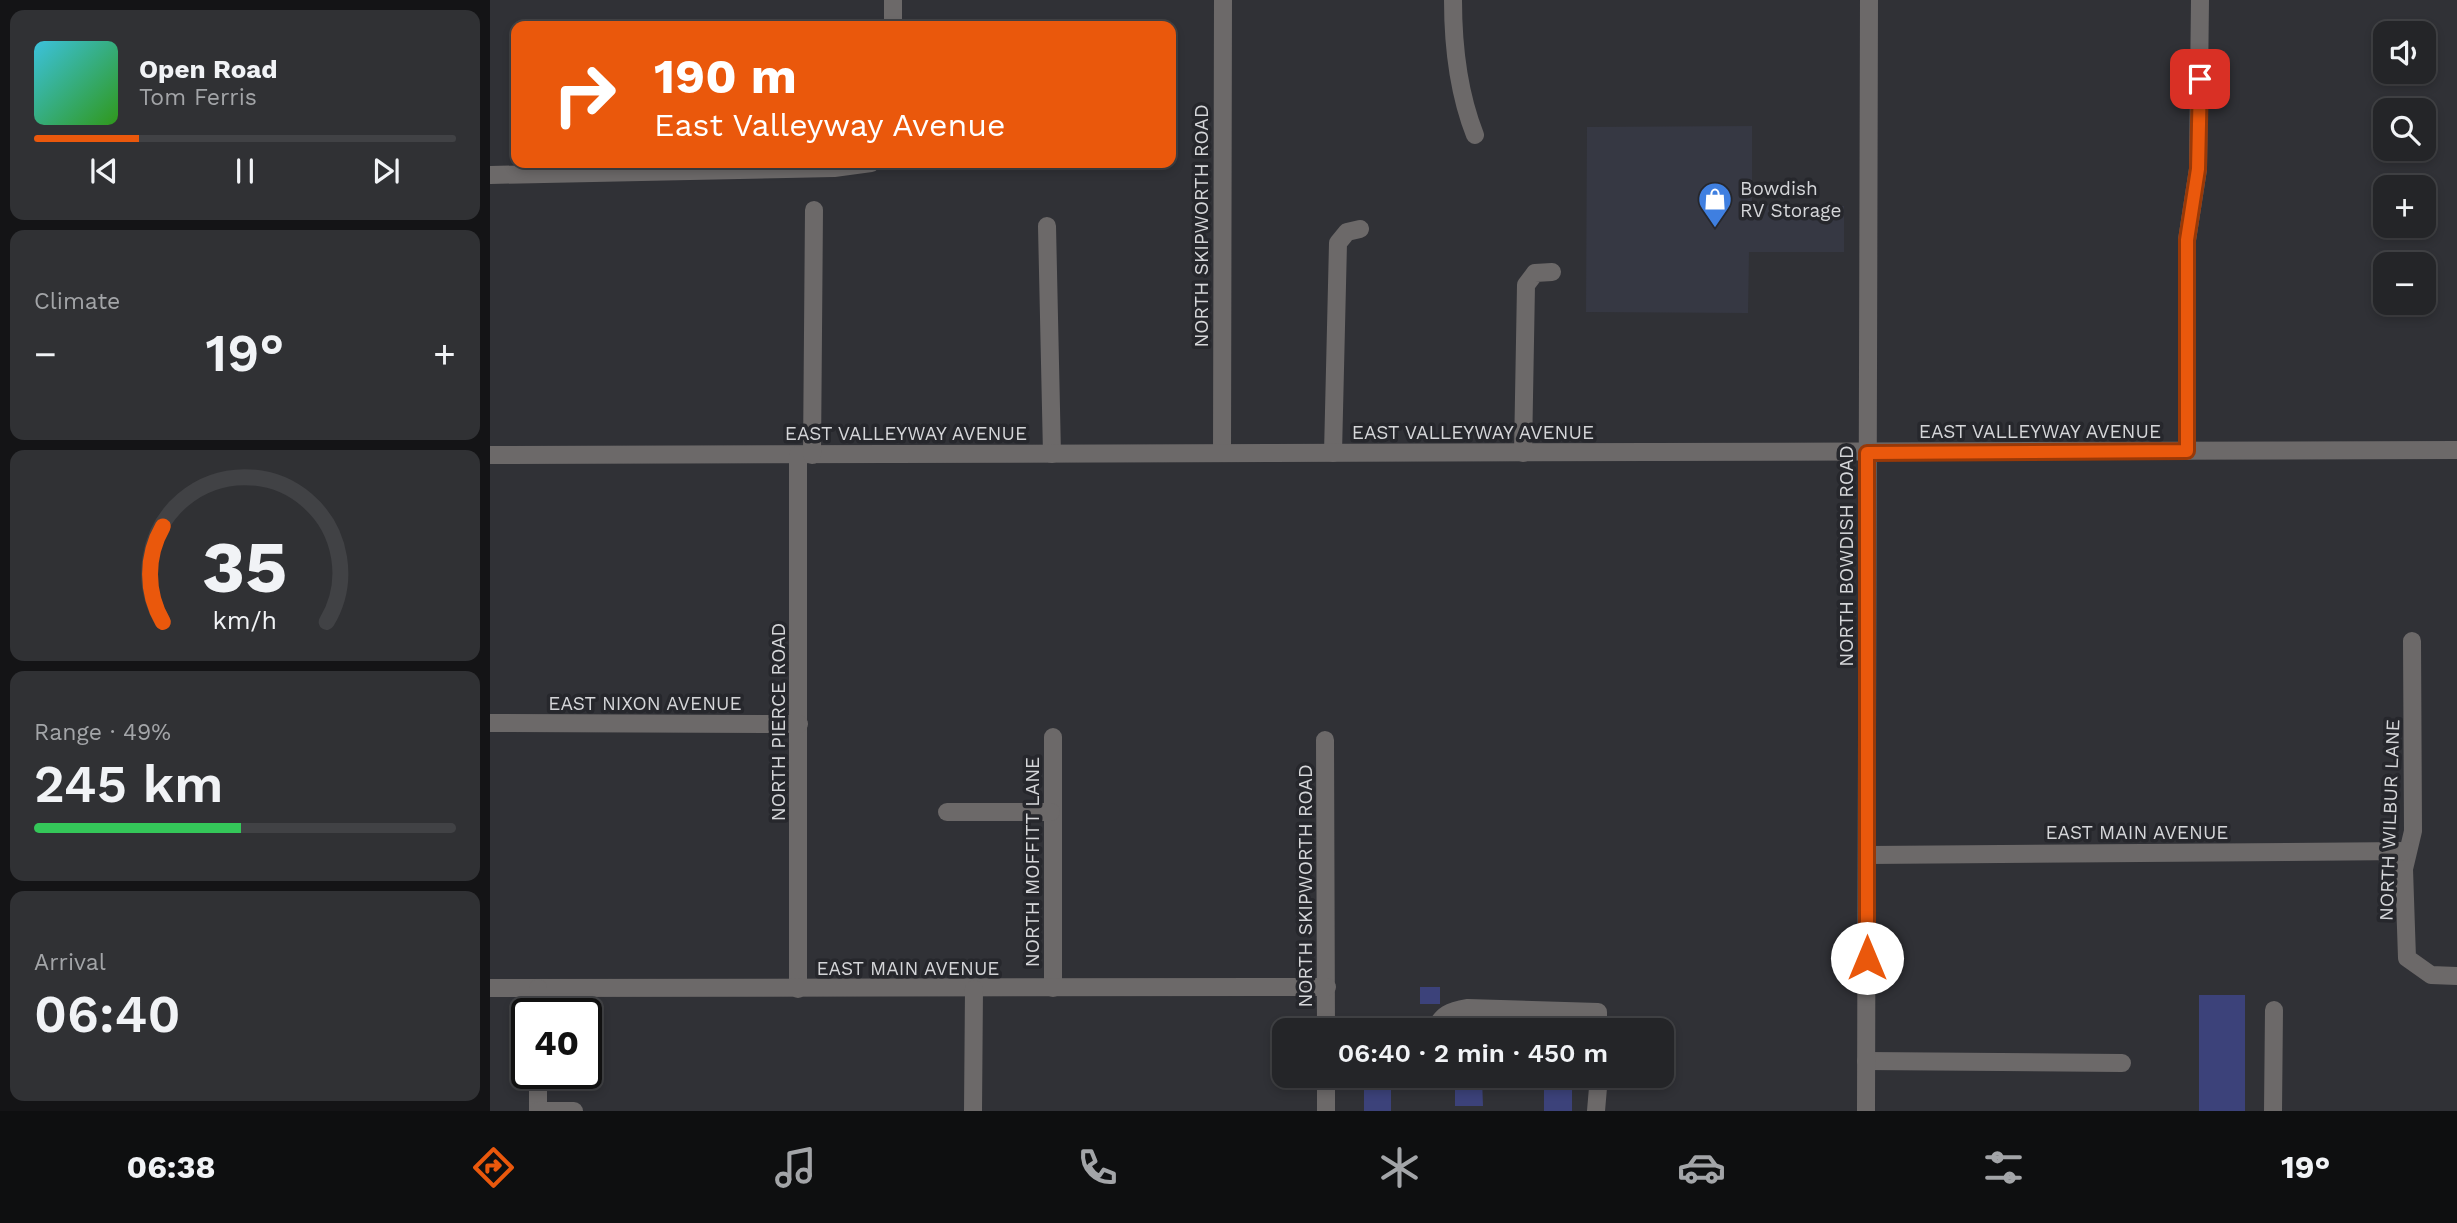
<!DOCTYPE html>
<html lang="en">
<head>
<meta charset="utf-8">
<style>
	body { margin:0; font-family:"Work Sans",sans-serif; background:#303134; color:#f1f3f6; height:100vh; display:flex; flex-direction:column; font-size:26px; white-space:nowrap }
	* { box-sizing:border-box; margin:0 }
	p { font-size:23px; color:#a3a5a8 }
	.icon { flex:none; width:38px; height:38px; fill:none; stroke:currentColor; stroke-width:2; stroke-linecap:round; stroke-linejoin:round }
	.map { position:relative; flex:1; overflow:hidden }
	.sheet { display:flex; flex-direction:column; gap:10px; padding:10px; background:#141416; width:490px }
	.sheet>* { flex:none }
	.banner { position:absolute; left:21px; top:21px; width:665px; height:147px; border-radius:14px; box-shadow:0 4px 10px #0003,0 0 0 2px #414245; background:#ea580c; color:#fff; overflow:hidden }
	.tools { position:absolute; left:1883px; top:21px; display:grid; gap:14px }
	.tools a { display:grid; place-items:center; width:63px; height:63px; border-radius:14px; background:#242528; box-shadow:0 4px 10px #0003,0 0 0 2px #414245; font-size:35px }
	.speed { position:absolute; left:21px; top:998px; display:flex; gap:14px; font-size:35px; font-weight:700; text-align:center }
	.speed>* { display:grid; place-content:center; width:91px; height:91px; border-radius:50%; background:#242528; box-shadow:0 4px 10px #0003,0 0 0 2px #414245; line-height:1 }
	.speed .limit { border:4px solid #111; border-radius:10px; background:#fff; color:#111 }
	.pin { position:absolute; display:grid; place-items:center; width:60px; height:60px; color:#fff; margin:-30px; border-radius:14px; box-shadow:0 4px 10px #0006 }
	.me { position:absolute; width:77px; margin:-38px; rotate:0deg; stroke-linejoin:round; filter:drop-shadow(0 0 5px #0008) }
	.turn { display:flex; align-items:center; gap:24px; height:147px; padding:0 28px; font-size:32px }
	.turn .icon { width:91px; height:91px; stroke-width:2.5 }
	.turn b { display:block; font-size:49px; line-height:60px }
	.big { font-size:52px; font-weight:600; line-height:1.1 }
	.sheet .card { flex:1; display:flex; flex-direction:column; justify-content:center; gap:10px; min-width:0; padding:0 24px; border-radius:14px; background:#303134 }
	.sheet .dial { align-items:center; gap:0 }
	.dial svg { height:182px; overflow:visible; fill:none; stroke:#414245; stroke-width:7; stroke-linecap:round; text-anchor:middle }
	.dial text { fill:#f1f3f6; stroke:none }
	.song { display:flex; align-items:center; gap:21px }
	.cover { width:84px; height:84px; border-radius:10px; background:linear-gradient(135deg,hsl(190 70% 55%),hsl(110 70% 35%)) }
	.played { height:7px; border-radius:4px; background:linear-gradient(90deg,#ea580c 25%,#414245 25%) }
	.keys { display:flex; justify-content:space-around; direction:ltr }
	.heat { display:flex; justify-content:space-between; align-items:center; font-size:38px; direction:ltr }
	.charge { height:10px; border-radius:5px; background:linear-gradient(90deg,#34c759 49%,#414245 0) }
	.trip { position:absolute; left:782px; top:1018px; width:402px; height:70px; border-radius:14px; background:#242528; box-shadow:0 4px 10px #0003,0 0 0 2px #414245; font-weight:600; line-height:70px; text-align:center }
	.tab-bar { display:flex; height:112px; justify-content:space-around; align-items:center; background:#0e0f10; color:#a3a5a8 }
	.tab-bar .icon { width:49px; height:49px }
	.tab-bar .current { color:#ea580c }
	.tab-bar b { font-size:32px; color:#f1f3f6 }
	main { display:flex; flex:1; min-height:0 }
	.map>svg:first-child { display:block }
	.built { fill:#363843 }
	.building { fill:#3c427a }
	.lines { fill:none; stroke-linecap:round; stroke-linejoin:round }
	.minor { stroke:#6c6969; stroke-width:18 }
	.route-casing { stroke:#983908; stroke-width:18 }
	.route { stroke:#ea580c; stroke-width:12 }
	.labels { text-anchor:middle; stroke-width:7; stroke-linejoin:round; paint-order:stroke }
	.poi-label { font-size:19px; fill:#d5d6d9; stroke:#26272c; text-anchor:start }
	.street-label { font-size:19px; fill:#d5d6d9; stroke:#26272c }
</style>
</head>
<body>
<main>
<section class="sheet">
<div class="card">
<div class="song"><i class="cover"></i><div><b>Open Road</b><p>Tom Ferris</p></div></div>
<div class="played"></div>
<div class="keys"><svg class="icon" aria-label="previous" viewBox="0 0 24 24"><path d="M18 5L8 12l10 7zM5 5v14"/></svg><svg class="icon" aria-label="pause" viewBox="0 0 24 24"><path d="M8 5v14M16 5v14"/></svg><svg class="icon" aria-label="next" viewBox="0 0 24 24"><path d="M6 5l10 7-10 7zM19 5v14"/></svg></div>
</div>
<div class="card"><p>Climate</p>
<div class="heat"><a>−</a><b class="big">19°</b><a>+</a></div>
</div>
<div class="card dial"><svg viewBox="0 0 100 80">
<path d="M14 69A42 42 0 1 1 86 69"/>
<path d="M14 69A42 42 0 0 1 14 27" stroke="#ea580c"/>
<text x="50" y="56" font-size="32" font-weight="700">35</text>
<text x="50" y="72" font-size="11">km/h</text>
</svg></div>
<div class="card"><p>Range · 49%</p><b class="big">245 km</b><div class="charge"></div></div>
<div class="card"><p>Arrival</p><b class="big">06:40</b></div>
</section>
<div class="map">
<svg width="1967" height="1111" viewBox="0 0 1967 1111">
	<rect width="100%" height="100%" fill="#303136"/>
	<path class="built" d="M1262,126V205L1354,206V252H1259L1258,313L1096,312L1097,127Z"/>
	<g class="building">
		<rect x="930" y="987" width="20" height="17"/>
		<rect x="1709" y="995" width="46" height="116"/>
		<path d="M965,1078H992L993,1106H965Z"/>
		<rect x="1054" y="1083" width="28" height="28"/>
		<rect x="874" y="1084" width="27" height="27"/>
	</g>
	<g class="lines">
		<g class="minor">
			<path d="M963,0C963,46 968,92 985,135"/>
			<path d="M403,26V0"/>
			<path d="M0,175L344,168L381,163"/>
			<path d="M557,226L562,454"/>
			<path d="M1697,451V240L1708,169L1710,0"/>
			<path d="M732,453L733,0"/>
			<path d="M843,453L848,243L857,232L870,229"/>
			<path d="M1033,453L1036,285L1045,273L1062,272"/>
			<path d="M0,455L1967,450"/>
			<path d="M308,455V989"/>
			<path d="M322,455L324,210"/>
			<path d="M1922,641L1923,831L1914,869L1917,958L1941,975L1967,976"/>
			<path d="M0,723L309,724"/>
			<path d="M563,737V988"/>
			<path d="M835,740L836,1031"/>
			<path d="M457,812H561"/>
			<path d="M1378,855L1917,851"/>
			<path d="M0,988L837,987"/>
			<path d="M48,988V1013"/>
			<path d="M944,1031C952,1014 960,1011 978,1008L1108,1012V1031"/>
			<path d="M1376,1061L1632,1063"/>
			<path d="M48,1073V1111"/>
			<path d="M48,1111H84"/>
			<path d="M483,1111L484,989"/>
			<path d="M836,1111V1076"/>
			<path d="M1106,1111L1109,1076"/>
			<path d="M1376,1111L1379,0"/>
			<path d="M1783,1111L1784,1010"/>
		</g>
	</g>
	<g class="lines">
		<g class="route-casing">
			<path id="route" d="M1377,958V453L1697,451V240L1708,169L1710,79"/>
		</g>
		<use href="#route" class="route"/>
	</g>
	<defs>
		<g id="shop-pin" transform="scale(1.75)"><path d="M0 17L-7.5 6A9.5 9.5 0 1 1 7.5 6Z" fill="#3f7fe0" stroke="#26272c"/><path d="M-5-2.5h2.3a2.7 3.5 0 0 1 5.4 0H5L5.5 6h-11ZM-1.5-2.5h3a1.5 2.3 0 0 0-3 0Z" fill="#fff"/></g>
	</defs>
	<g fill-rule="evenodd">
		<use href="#shop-pin" x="1225" y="199"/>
	</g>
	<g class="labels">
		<g class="poi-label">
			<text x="1250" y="195">Bowdish<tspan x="1250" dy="22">RV Storage</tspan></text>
		</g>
		<g class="street-label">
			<text transform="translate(711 226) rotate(-90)" y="7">NORTH SKIPWORTH ROAD</text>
			<text x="1550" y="438">EAST VALLEYWAY AVENUE</text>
			<text x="983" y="439">EAST VALLEYWAY AVENUE</text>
			<text x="416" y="440">EAST VALLEYWAY AVENUE</text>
			<text transform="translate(1356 556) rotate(-90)" y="7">NORTH BOWDISH ROAD</text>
			<text x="155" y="710">EAST NIXON AVENUE</text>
			<text transform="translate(288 722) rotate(-90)" y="7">NORTH PIERCE ROAD</text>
			<text transform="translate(1899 820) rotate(-88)" y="7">NORTH WILBUR LANE</text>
			<text x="1647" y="839">EAST MAIN AVENUE</text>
			<text transform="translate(542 862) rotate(-90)" y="7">NORTH MOFFITT LANE</text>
			<text transform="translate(815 886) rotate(-90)" y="7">NORTH SKIPWORTH ROAD</text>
			<text x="418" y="975">EAST MAIN AVENUE</text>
		</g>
	</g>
</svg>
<div class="tools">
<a><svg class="icon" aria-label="sound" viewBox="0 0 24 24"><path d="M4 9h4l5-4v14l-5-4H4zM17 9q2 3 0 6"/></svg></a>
<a><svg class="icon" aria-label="search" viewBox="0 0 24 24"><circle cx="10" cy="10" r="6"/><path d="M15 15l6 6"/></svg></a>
<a>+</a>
<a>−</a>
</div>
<div class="speed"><div class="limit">40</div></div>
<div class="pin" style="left:1710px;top:79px;background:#d93025"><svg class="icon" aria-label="arrive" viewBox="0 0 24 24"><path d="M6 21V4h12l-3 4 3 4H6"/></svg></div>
<svg class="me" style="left:1377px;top:958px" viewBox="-20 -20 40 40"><circle r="19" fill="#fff"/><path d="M0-13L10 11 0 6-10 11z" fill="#ea580c"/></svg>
<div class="trip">06:40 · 2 min · 450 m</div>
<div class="banner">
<div class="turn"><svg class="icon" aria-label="right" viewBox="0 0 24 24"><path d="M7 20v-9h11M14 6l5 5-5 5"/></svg><div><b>190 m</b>East Valleyway Avenue</div></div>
</div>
</div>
</main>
<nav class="tab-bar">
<b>06:38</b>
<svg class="icon current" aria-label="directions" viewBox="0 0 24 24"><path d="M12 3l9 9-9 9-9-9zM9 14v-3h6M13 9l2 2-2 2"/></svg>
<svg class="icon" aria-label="music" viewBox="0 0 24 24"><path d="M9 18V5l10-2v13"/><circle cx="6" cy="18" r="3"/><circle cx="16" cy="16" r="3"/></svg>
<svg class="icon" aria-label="phone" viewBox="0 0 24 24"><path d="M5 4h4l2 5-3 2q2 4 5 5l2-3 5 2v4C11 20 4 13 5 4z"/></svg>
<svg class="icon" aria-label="climate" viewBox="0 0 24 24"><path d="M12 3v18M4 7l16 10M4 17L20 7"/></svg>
<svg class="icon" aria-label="car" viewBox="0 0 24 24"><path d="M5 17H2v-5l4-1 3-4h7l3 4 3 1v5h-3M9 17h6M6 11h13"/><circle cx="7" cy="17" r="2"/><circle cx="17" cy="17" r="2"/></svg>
<svg class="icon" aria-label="filters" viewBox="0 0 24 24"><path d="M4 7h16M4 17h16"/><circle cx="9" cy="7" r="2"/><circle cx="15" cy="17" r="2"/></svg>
<b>19°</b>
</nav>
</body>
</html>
